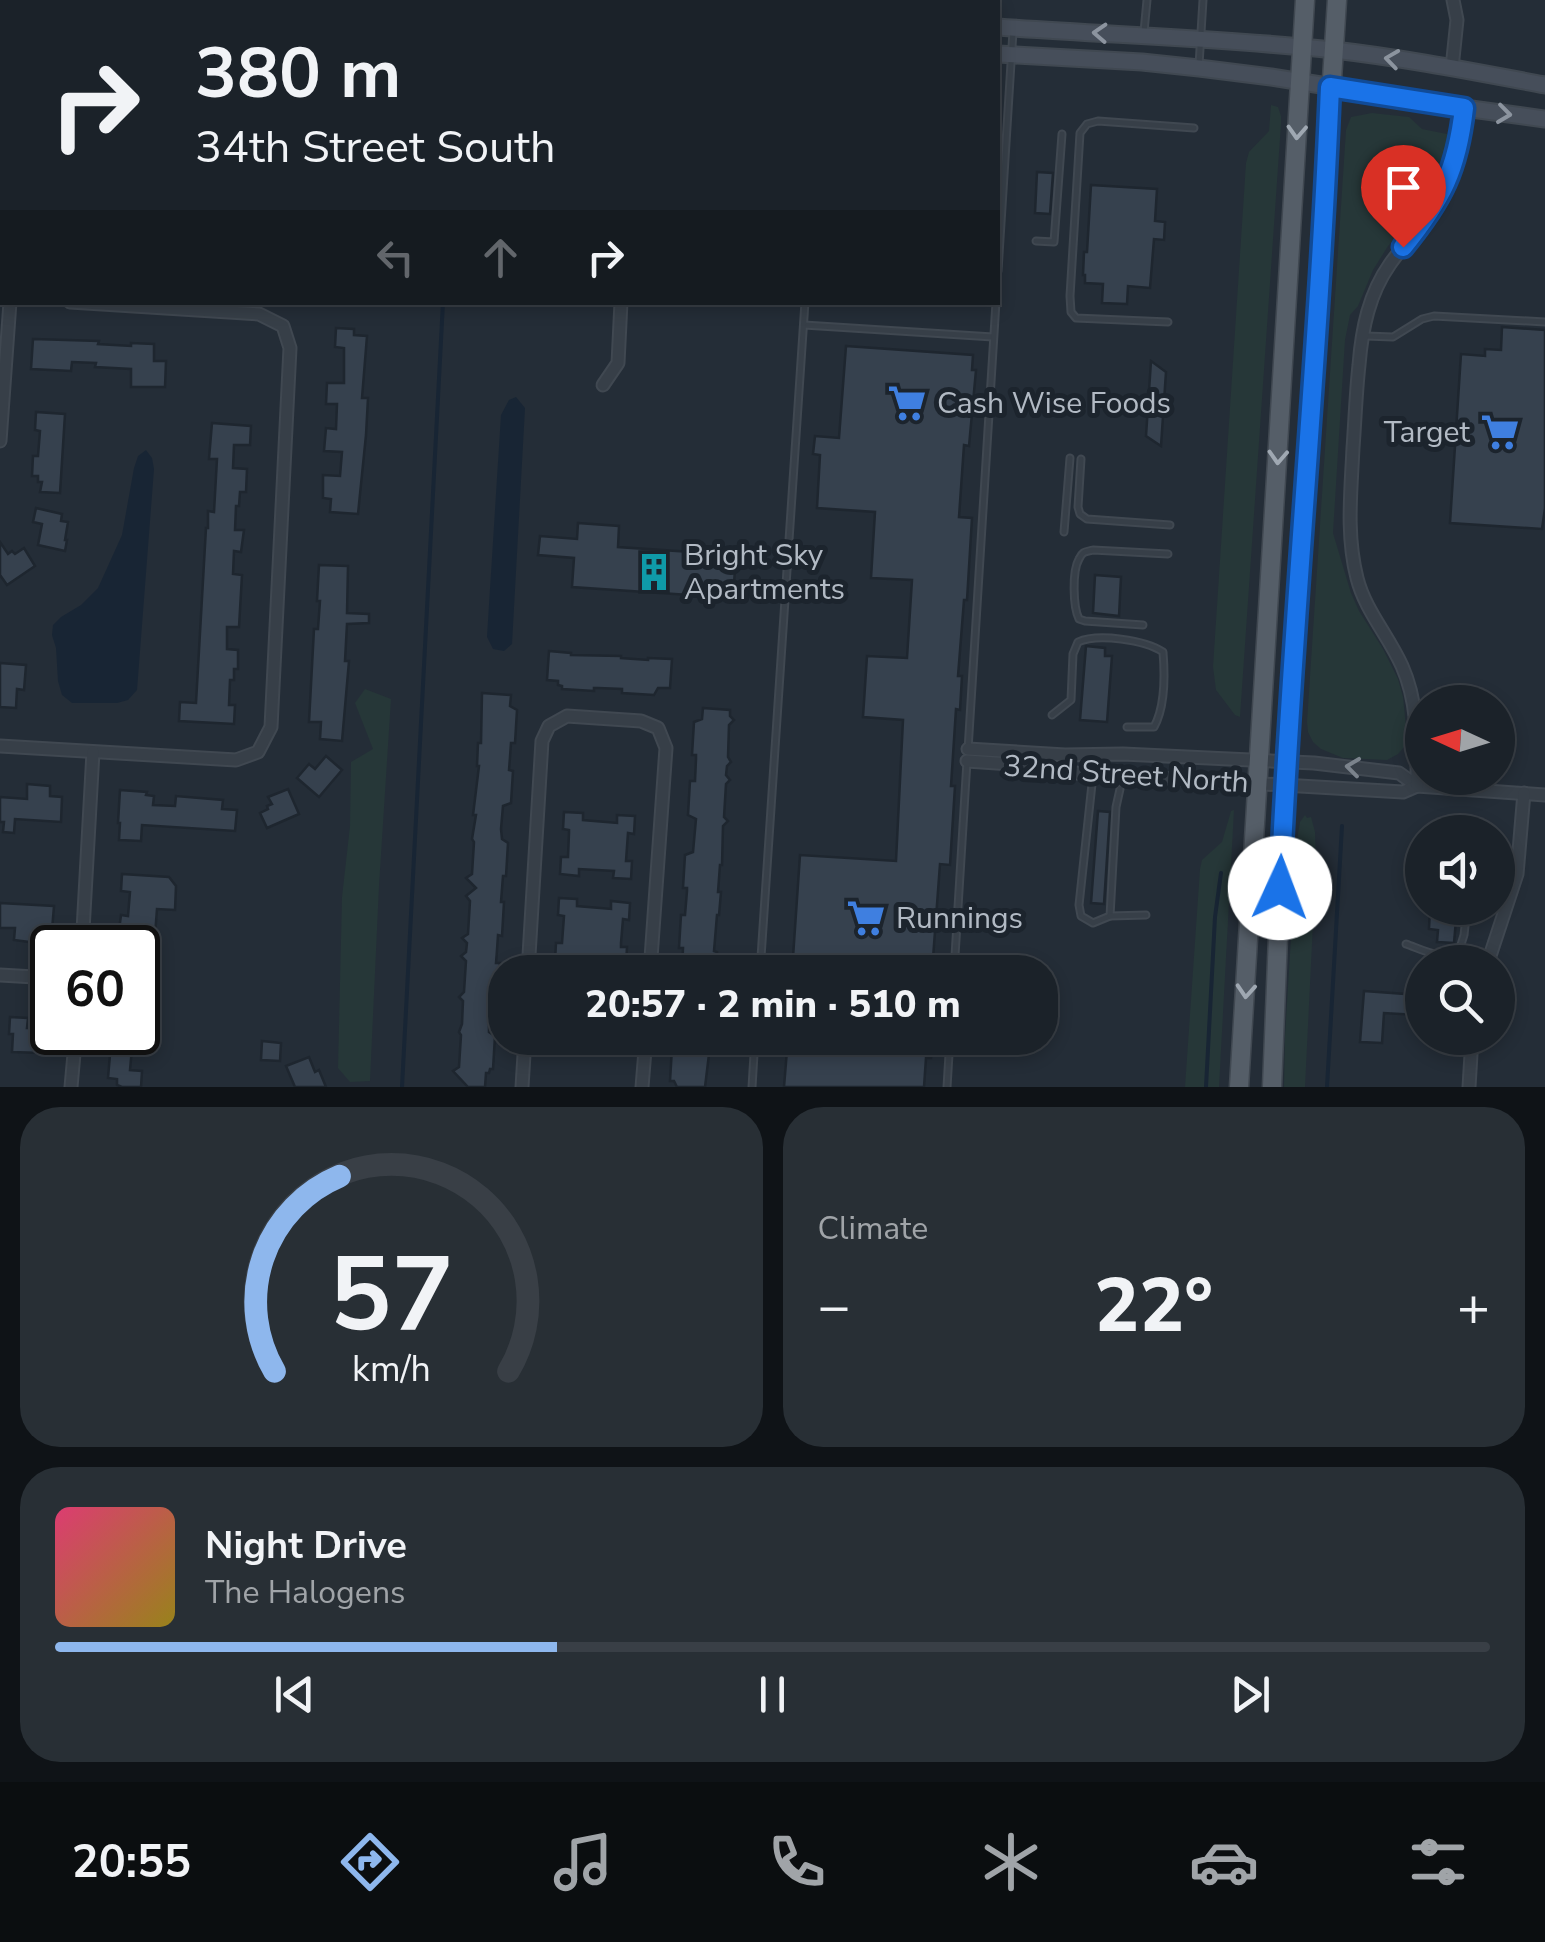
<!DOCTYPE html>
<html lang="en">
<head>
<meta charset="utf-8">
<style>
	body { margin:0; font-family:"Nunito Sans",sans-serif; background:#282f35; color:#f1f3f6; height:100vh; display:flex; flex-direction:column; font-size:38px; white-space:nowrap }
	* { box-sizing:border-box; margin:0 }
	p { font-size:32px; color:#a0a4a8 }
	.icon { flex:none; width:55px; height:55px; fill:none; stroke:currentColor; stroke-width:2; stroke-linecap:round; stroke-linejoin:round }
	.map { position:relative; height:1087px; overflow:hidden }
	.details { display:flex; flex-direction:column; gap:20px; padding:20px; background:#0f1317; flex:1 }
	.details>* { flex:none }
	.banner { position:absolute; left:0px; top:0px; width:1000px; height:305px; box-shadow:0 5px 15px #0003,0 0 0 2px #393f46; background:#1b2229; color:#f1f3f6; overflow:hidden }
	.needle { width:65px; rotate:274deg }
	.tools { position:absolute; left:1405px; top:685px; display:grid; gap:20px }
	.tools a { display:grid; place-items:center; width:110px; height:110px; border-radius:50%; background:#1b2229; box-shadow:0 5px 15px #0003,0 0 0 2px #393f46; font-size:50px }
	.speed { position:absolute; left:30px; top:925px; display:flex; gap:20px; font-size:50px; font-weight:700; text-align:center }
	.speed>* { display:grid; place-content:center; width:130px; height:130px; border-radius:50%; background:#1b2229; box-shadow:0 5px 15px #0003,0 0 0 2px #393f46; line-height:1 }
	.speed .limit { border:5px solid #111; border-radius:15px; background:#fff; color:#111 }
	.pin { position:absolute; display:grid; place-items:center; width:85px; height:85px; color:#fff; margin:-102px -42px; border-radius:50% 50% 50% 0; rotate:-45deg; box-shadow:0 0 10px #0007 }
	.pin .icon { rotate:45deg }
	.me { position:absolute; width:110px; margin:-55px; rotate:2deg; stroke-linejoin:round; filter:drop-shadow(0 0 8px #0008) }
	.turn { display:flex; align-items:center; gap:35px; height:210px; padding:0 30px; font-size:45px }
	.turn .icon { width:130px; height:130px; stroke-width:2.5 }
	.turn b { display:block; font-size:70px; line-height:85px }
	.lanes { display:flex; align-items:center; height:95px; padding:0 30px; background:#0003; justify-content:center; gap:50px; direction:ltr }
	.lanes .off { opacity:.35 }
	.big { font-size:75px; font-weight:800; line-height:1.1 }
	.details .widget { flex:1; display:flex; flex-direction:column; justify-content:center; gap:15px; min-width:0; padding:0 35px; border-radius:40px; background:#282f35 }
	.details .dial { align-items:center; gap:0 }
	.dial svg { height:260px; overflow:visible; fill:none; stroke:#393f46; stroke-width:7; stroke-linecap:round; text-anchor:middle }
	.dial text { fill:#f1f3f6; stroke:none }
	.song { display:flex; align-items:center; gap:30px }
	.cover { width:120px; height:120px; border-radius:15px; background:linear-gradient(135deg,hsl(340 70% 55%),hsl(50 70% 35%)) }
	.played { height:10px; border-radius:5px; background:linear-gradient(90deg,#8eb7ed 35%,#393f46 35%) }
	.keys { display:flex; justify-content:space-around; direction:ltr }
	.heat { display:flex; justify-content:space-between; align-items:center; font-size:55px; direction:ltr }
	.details .tiles { flex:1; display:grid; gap:20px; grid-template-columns:1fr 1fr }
	.widget:last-child { grid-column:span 2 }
	.trip { position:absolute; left:488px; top:955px; width:570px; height:100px; border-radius:40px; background:#1b2229; box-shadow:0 5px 15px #0003,0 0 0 2px #393f46; font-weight:800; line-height:100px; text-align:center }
	.tabs { display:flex; height:160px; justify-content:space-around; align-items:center; background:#0b0e10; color:#a0a4a8 }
	.tabs .icon { width:70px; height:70px }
	.tabs .selected { color:#8eb7ed }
	.tabs b { font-size:45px; color:#f1f3f6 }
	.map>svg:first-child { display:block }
	.green { fill:#263738 }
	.water { fill:#182534 }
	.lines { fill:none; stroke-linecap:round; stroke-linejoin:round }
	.stream { stroke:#182534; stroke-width:4 }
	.building { fill:#36414e; stroke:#1e262f; stroke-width:2.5 }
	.service-casing { stroke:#404851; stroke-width:9 }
	.minor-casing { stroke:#404851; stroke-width:15 }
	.secondary-casing { stroke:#404851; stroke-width:19 }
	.primary-casing { stroke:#404851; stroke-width:21 }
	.service { stroke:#373f48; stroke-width:5 }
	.minor { stroke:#373f48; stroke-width:11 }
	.secondary { stroke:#464e5a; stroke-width:15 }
	.primary { stroke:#555e68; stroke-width:18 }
	.oneway { stroke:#8c949f }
	.oneway2 { stroke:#9fa8b2 }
	.oneway3 { stroke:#7b838c }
	.route-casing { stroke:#114b97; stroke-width:25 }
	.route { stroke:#1a73e8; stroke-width:18 }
	.labels { text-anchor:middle; stroke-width:10; stroke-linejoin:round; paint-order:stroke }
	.poi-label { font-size:30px; fill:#b2bac4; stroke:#1c242d; text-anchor:start }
	.street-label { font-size:30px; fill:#b2bac4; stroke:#1c242d }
</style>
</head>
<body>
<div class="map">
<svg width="1545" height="1087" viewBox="0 0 1545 1087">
	<rect width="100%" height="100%" fill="#242d37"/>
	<g class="green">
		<path d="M1271,105L1278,107L1281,116V124L1240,717L1235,715L1216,690L1213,667L1246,163L1249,152L1269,131Z"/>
		<path d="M1372,113L1409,117L1422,129L1447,134L1449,143L1446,154L1430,195L1408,224L1388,246L1373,270L1358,306L1350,315L1345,340L1333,533L1351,593L1359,611L1383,649L1398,679L1403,697L1407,736L1405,746L1398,754L1387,760L1343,758L1321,749L1313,742L1308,732L1307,722L1346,130L1351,117Z"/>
		<path d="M365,689L391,699L379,886L370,1081L350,1082L338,1068L342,897L350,826L351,762L373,749L355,703Z"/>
		<path d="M1234,810L1219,1087H1185L1200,869L1202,860L1222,842L1231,811Z"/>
		<path d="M1305,815L1307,818L1311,817L1315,832L1316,862L1305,1087H1284L1285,1036L1297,839L1300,822Z"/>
	</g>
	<g class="water">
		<path d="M516,397L525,408L512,644L504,651L493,649L487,637L501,415L509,400Z"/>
		<path d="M146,450L152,458L154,469L137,690L128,700L117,703H72L62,695L58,681L56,648L52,635L53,625L61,617L81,605L98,588L122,535L134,468L138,456Z"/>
	</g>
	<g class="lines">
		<g class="stream">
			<path d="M402,1087L443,302"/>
			<path d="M1206,1087L1215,917L1221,873"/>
			<path d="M1327,1087L1342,826"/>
		</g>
	</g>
	<g class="building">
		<path d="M1037,172L1053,173L1050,214L1035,213Z"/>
		<path d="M1091,185L1157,189L1155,221L1165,222L1164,240L1154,239L1150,288L1128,286L1127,304L1102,303L1103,284L1085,283V275H1083L1084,252H1087Z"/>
		<path d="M1502,327L1545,330V508L1542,529L1450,523L1461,354L1485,356V349L1501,350Z"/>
		<path d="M336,328L354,329V335L367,336L362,398H368L366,435L358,514L330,512L331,499L323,498V475L340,476L342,452L324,451L326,428L336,429L337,404H326L327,383H344V348L335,347Z"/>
		<path d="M33,339L99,341L98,344L131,346V343L154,344V361H166L165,387H131V369L95,367L96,363L72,362L71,371L31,369Z"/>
		<path d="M846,346L973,355L972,370H976L969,446L964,445L959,517L972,518L967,600H964L958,676H962L960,710L956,709L951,786H955L950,865L940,864L932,972H792L800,855L896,861L903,720L863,717L867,656L907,658L912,580L871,578L875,512L817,508L820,455L813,454L815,436L839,438Z"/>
		<path d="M1151,361L1166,372L1161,446L1146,436Z"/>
		<path d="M36,412L65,414L60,493L40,492L42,482H38V476H32L33,456H38L40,431L35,430Z"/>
		<path d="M212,423L251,426L250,445H234L233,468L247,469L246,492H240L239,506H236L235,530H244L241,552L234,551L233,574L242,575L239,627H227V649L238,650V669H234V680H230L229,705H235L234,724L179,721L180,702L196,703L206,528H208V511L214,512L217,459H209Z"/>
		<path d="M36,508L62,514L61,521L68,522L65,540H67L65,551L38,545L42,524L33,522Z"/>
		<path d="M578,523L619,526L618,547L736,555L733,598L572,587L574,558L538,555L540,536L577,539Z"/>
		<path d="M0,542L8,554L12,551L15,554L24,548L35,566L7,585L0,575Z"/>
		<path d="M319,565L348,566L347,613L369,614V623L347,624L345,661H349L342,741L320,739L321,722H309L314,629H318L320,601H317Z"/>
		<path d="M1095,575L1121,577L1119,616L1093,613Z"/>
		<path d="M1086,646L1105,648V656H1112L1107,722L1080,720Z"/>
		<path d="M549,651L571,653V655L621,656V658L648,660V658L672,659L670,688H658L654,695L622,693V689L598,688H594V691L562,689V686L558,685V681L547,680Z"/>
		<path d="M0,663L26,665L24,690L17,689L16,708L0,707Z"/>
		<path d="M482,693L511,695L510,706L517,710L515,743H511L510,757L509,770L513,771L511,803L503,806L501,829L502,839L508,843L506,876H503L501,902H504L502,936L498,935L497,950L496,963H500L498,996L491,999L489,1022V1032L495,1036L493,1069H490L489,1073H486L485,1087H468L453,1071L459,1067L461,1035L459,1032L462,1024L463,1001L459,997L464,992L466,961L461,956L466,952L467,943L462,938L468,934L470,901L466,896L476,888L466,878L472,874L474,842L472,839L476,815H473L479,766H477L478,743H481Z"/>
		<path d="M703,708L730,710V716L734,720L729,725L728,757L731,762L727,766L726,775L730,780L726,784L724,817L728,821L723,826L722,865H720L718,892H721L719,915H717L714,951L717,952L715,972H682L683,948H679L681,915H685L687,891V888H683L685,855L693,852L696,819L688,815L690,781H695L696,759V755H692L694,722L702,719Z"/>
		<path d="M326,756L342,770L319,797L297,778L309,764L315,769Z"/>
		<path d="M27,784L50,786V796L62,797L61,822L15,819L14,833L3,832L4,822H0V797L27,799Z"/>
		<path d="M288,789L299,814L267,828L260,813L268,809L267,806L272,804L268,797Z"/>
		<path d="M120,790L147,792L146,795L154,796L153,805L175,806L176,796L223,800L222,809L237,810L235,831L142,825L141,841L119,840L120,823H118Z"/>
		<path d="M1098,811L1110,812L1104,904L1091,903Z"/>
		<path d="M564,812L583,813V820L617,823V815L635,816L634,834L628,833L626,861H632L631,879L613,878L614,871L579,869V876L560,874L561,857H568L569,833V830L563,829Z"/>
		<path d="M122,874L169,877L176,886L175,910L157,909L150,1001L138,1000V948L126,946L127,939L118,938L121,915L128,916L130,892L121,891Z"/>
		<path d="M559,898L577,899V906L611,909V901L630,903L629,920L623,919L621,943V947H627L626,965L607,964L608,957L574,955L573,962L555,961L556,943H562L564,916L558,915Z"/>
		<path d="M0,903L54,906L52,930L38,932L37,943L14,940L15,928H0Z"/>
		<path d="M1430,908H1457L1454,943L1437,942L1438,930L1429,929Z"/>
		<path d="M1364,991L1419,995L1418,1015L1384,1013L1382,1043L1360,1042Z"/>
		<path d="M10,1017L28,1018L27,1028H35V1034H43L42,1053L12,1052L13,1034H9Z"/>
		<path d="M112,1032H141L140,1049L132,1048L130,1070L142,1071L141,1087H122L117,1085V1079L108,1078Z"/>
		<path d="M681,1038H711L705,1087H677L674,1081H670L672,1048L680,1045Z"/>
		<path d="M788,1038H933L931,1058H926L924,1087H784Z"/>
		<path d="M262,1041L281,1043L280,1061L261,1060Z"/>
		<path d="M309,1057L315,1072L319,1070L326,1087H295L286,1066Z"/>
	</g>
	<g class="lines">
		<g class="service-casing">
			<g id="service">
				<path d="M1144,32L1147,0"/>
				<path d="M1199,65L1203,0"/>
				<path d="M1036,241L1054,242L1062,134"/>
				<path d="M998,271L1013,31"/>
				<path d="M1168,322L1076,318L1071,312L1070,296L1080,133L1087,124L1098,121L1194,128"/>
				<path d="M804,325L993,337"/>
				<path d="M1366,336L1393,337L1422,319L1434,316L1545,322"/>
				<path d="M1081,459L1078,507L1080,514L1087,519L1170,525"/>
				<path d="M1064,532L1070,458"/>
				<path d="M1143,625L1085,621L1079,619C1073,607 1072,571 1079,559C1083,551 1085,552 1093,550L1168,554"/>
				<path d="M1052,715L1071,700L1073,654L1078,642C1098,633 1145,640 1163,652C1165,676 1165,707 1154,727H1127"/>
				<path d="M968,750L996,302"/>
				<path d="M1095,756L1079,905L1081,916L1093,923L1110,916L1116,807L1120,789"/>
				<path d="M1110,916L1146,915"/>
				<path d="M1406,944C1423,950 1442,961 1459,951L1464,935L1467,908"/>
				<path d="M760,972L805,302"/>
				<path d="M954,972L967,761"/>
				<path d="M752,1087L755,1038"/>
				<path d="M947,1087L950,1038"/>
			</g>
		</g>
		<g class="minor-casing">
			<g id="minor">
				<path d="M1452,68L1457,20L1453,0"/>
				<path d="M0,221L2,234"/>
				<path d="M0,298H2"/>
				<path d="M603,385L618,363L621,302"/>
				<path d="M0,441L10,302"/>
				<path d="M0,746L236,760L258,752L271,727L290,348L283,326L259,314L70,302"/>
				<path d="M968,749L1065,755L1123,754L1314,763L1399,773L1417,786"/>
				<path d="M967,761L1055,767L1076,773L1403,792L1417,786L1545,795"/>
				<path d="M1417,786C1417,745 1419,704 1402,666C1388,635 1365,610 1357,578C1346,535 1351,492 1353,448C1355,421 1356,392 1359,365C1362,328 1369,294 1390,264C1409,237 1434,214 1447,183C1457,159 1461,134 1464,108"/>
				<path d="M82,948L93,752"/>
				<path d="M1488,962L1517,874L1524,793"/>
				<path d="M528,972L542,741L549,726L567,716L641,721L658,728L666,748L650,972"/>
				<path d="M0,975L52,978"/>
				<path d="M71,1087L76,1032"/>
				<path d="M522,1087L525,1038"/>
				<path d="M642,1087L646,1038"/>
				<path d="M1469,1087L1472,1038"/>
			</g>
		</g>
		<g class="secondary-casing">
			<g id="secondary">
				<path d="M607,0L641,2"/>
				<path d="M0,11H2"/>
				<path d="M998,27C1109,35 1222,38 1334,50C1404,58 1475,72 1545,85"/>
				<path d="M998,54L1142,62L1199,68L1271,77L1464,108L1545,119"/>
			</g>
		</g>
		<g class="primary-casing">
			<g id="primary">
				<path d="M1239,1087L1305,0"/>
				<path d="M1272,1087L1285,761L1302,555L1337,0"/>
			</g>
		</g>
		<use href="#service" class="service"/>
		<use href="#minor" class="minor"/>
		<use href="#secondary" class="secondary"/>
		<use href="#primary" class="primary"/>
	</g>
	<defs><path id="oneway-chevron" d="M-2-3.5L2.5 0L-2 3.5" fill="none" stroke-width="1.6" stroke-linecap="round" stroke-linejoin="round" transform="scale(2.5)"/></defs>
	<g class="oneway">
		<use href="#oneway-chevron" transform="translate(1100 33) rotate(-177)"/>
		<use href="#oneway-chevron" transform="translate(1392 59) rotate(-172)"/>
		<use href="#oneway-chevron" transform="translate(1504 114) rotate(7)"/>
	</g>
	<g class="oneway2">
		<use href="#oneway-chevron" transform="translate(1297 132) rotate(93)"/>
		<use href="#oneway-chevron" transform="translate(1278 457) rotate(93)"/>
		<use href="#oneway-chevron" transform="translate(1246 991) rotate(94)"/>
	</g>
	<use class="oneway3" href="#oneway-chevron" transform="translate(1353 767) rotate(-173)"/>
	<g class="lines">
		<g class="route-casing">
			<path id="route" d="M1280,888C1292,621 1319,355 1330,87L1464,108C1457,170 1442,199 1403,247"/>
		</g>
		<use href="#route" class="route"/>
	</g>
	<defs>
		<g id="supermarket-bare" transform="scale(3)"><path d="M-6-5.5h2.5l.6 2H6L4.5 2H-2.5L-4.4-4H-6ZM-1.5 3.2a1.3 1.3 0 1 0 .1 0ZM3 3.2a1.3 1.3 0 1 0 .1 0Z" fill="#3f7fe0" stroke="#1c242d" stroke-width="2.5" paint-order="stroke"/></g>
		<g id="building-bare" transform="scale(3)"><path d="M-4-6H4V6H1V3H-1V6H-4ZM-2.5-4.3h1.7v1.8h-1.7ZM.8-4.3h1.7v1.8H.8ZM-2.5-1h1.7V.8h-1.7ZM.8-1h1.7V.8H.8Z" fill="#0f9aa8" stroke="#1c242d" stroke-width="2.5" paint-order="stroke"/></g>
	</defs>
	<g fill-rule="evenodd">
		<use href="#supermarket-bare" x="907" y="403"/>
		<use href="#supermarket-bare" x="1500" y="432"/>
		<use href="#building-bare" x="654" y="572"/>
		<use href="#supermarket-bare" x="866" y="918"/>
	</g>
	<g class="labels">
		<g class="poi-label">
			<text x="937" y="413">Cash Wise Foods</text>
			<text x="1470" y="442" text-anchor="end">Target</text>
			<text x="684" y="565">Bright Sky<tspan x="684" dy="34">Apartments</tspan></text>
			<text x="896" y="928">Runnings</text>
		</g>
		<g class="street-label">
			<text transform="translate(1126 774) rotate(4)" y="10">32nd Street North</text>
		</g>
	</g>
</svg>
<div class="tools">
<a><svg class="needle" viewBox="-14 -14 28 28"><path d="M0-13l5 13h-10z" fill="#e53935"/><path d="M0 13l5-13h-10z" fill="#a0a4a8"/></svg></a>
<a><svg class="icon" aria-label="sound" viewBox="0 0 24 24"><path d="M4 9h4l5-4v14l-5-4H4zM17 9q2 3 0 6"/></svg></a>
<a><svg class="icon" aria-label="search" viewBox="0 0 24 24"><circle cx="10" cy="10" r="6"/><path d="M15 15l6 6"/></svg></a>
</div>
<div class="speed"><div class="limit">60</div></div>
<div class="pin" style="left:1403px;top:247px;background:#d93025"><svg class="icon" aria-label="arrive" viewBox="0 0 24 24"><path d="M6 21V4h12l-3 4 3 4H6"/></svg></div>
<svg class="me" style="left:1280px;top:888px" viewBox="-20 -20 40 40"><circle r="19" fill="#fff"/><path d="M0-13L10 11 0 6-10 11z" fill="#1a73e8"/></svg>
<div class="trip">20:57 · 2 min · 510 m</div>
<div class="banner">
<div class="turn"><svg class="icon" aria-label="right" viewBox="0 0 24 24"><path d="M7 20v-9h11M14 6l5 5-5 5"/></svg><div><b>380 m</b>34th Street South</div></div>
<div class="lanes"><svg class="icon off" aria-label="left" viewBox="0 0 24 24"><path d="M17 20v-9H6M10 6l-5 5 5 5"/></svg><svg class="icon off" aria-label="ahead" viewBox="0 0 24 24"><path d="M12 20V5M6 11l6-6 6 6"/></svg><svg class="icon" aria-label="right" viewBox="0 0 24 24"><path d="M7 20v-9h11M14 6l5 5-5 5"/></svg></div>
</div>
</div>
<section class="details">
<div class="tiles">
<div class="widget dial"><svg viewBox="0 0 100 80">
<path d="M14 69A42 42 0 1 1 86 69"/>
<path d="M14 69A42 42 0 0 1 34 9" stroke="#8eb7ed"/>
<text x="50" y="56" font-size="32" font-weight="700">57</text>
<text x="50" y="72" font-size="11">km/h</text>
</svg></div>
<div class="widget"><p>Climate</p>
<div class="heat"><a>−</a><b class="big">22°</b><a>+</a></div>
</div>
<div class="widget">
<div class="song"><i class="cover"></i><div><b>Night Drive</b><p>The Halogens</p></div></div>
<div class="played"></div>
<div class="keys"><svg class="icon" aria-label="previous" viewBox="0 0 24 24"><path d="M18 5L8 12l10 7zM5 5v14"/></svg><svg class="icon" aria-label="pause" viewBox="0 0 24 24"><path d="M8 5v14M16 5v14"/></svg><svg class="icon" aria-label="next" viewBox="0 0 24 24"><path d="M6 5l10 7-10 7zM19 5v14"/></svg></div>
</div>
</div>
</section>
<nav class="tabs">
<b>20:55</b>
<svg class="icon selected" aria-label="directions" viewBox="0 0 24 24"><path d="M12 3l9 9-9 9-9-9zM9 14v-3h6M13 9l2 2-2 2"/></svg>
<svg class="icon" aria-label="music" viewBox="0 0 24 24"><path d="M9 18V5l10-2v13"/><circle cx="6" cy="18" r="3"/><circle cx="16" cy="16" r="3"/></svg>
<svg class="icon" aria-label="phone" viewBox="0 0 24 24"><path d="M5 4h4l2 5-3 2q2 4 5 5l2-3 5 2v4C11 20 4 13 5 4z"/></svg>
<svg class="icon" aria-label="climate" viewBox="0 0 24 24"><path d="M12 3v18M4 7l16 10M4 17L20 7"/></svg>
<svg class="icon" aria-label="car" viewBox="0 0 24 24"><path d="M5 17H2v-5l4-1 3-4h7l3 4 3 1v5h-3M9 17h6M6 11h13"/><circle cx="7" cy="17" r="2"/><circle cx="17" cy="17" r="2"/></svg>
<svg class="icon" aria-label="filters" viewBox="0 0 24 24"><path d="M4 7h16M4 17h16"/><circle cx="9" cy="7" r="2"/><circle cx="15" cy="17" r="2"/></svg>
</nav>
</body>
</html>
